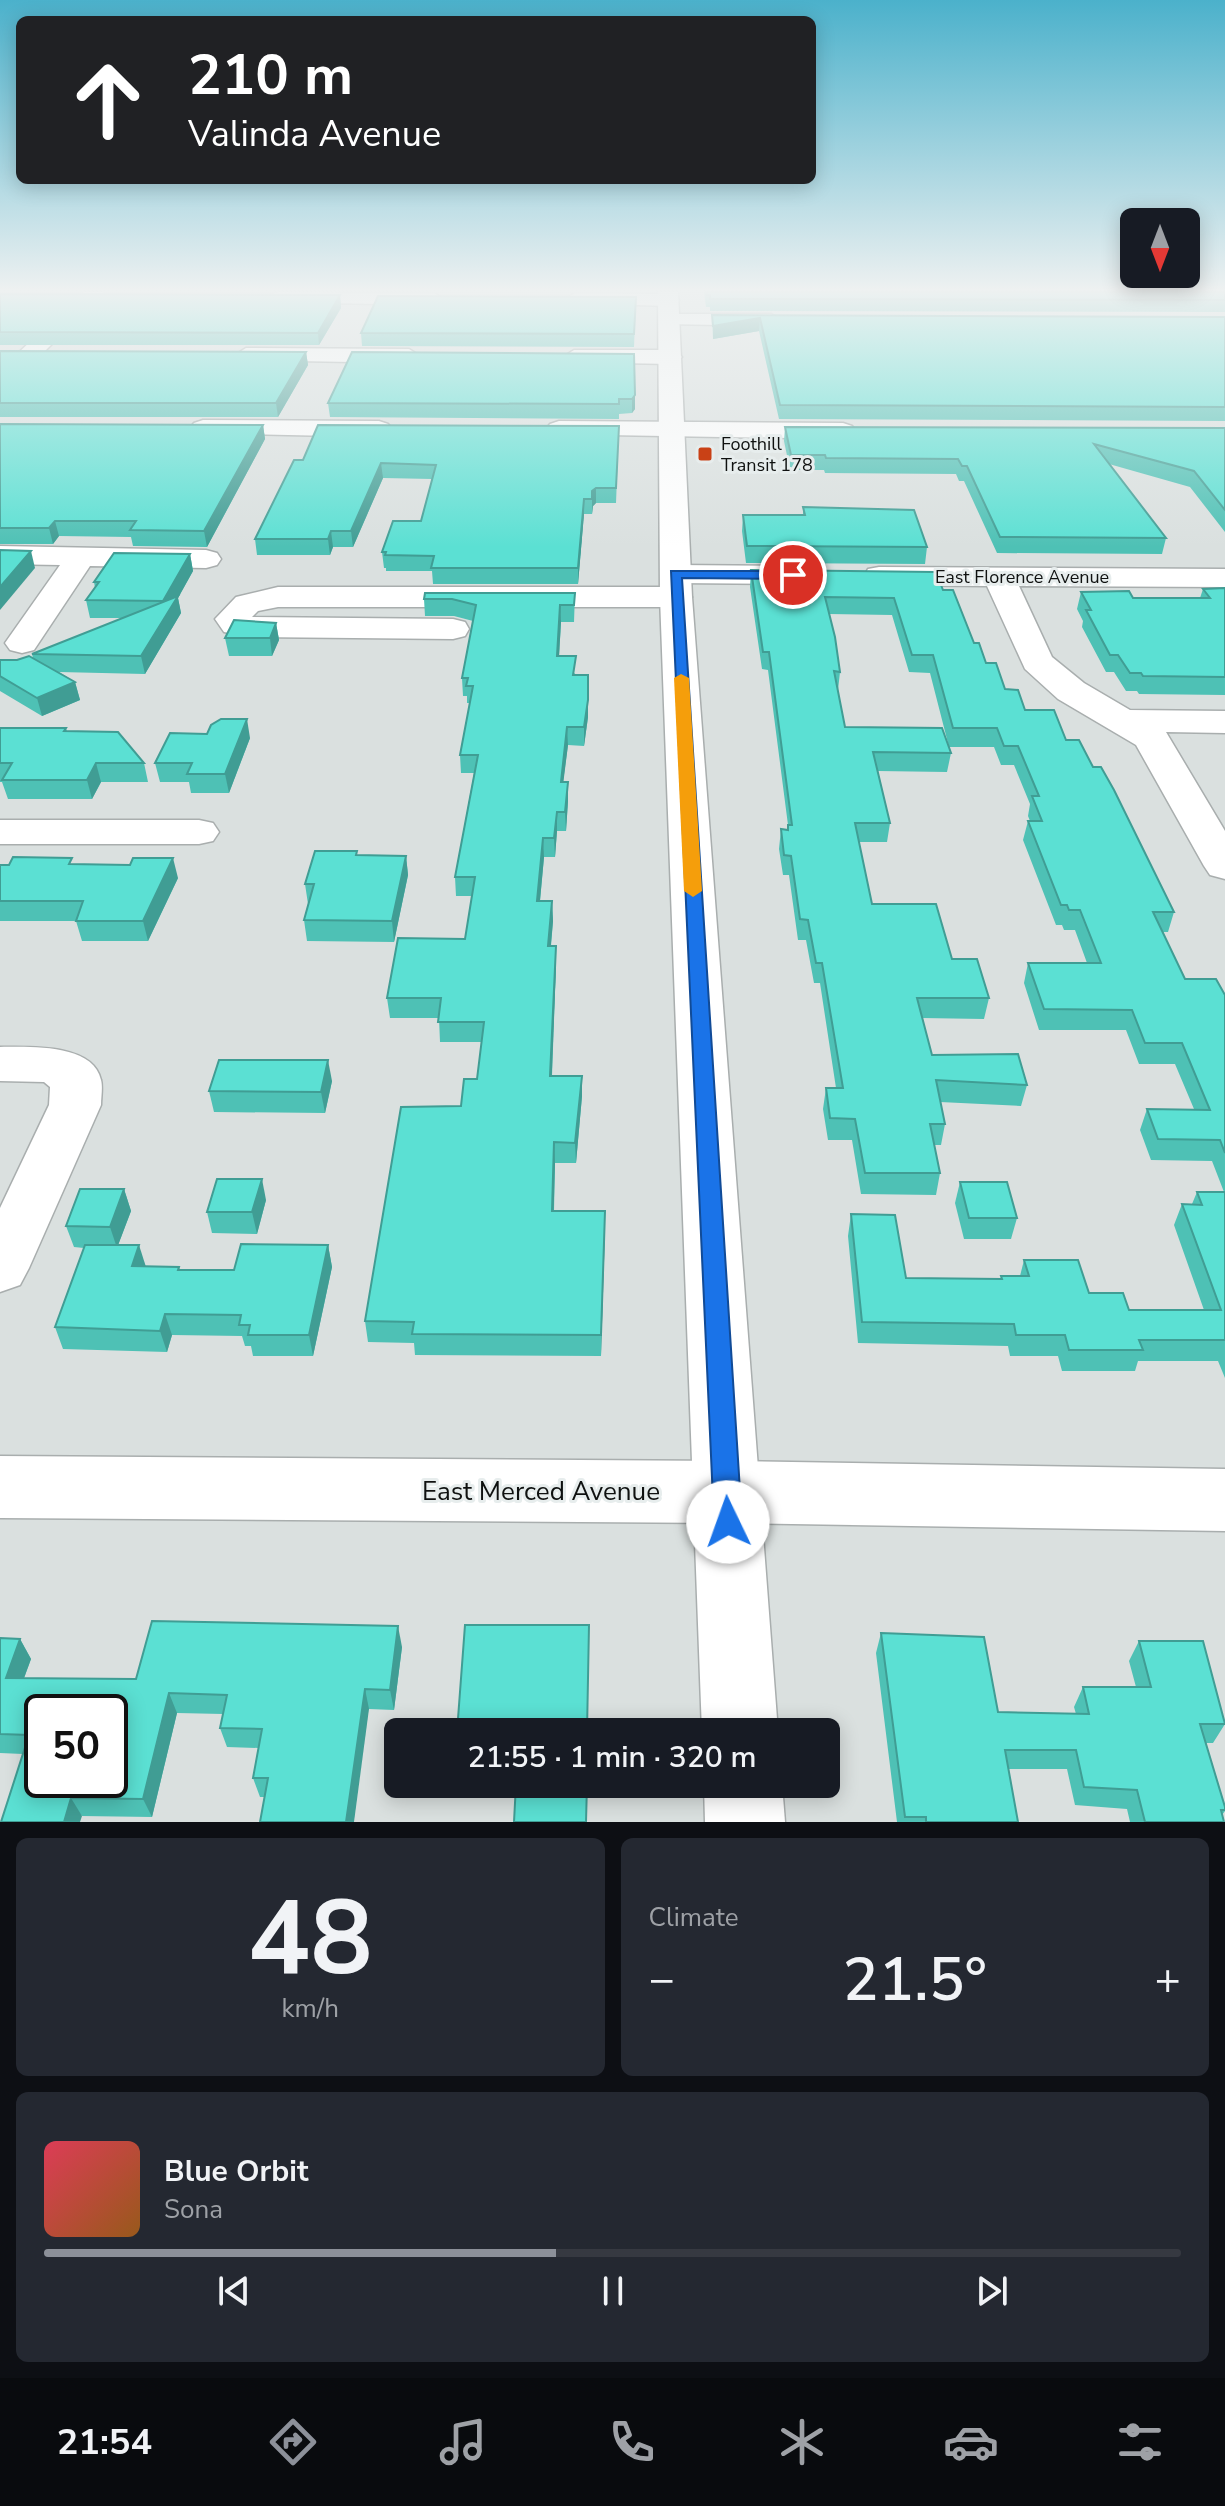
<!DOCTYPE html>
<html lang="en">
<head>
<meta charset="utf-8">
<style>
	body { margin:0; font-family:"Nunito Sans",sans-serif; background:#242831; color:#f1f3f6; height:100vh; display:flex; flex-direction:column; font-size:30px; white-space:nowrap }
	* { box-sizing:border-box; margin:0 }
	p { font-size:26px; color:#9ea1a6 }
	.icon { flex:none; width:44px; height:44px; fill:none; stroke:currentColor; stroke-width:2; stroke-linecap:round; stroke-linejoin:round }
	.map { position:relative; height:1822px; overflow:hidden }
	.side { display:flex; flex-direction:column; gap:16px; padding:16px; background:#0d0f14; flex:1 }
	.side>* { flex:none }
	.hud { position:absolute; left:16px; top:16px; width:800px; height:168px; border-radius:12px; box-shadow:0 4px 20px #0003; background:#202124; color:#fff; overflow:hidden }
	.needle { width:52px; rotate:180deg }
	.controls { position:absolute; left:1120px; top:208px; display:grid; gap:16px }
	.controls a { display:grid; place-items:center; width:80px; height:80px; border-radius:12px; background:#171b24; box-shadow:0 4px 20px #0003; font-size:40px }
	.speed { position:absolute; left:24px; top:1694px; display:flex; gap:16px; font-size:40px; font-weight:700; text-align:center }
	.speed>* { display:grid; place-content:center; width:104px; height:104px; border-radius:50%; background:#171b24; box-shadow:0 4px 20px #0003; line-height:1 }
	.speed .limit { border:4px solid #111; border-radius:12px; background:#fff; color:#111 }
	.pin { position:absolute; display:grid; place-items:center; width:68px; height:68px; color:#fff; margin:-34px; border:4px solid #fff; border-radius:50%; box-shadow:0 2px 8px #0007 }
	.me { position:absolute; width:88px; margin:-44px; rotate:357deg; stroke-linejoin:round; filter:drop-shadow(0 0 6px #0008) }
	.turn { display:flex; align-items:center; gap:28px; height:168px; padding:0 40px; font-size:36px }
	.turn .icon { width:104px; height:104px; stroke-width:2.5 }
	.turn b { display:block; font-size:56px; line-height:68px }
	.big { font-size:60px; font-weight:600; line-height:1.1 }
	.side .tile { flex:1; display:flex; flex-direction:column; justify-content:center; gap:12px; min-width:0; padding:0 28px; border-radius:12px; background:#242831 }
	.side .dial { align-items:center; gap:0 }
	.dial b { font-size:104px; line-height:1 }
	.song { display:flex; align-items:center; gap:24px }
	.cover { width:96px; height:96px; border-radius:12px; background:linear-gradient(135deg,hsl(350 70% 55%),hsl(30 70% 35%)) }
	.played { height:8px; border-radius:4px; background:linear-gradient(90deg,#8c9099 45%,#363941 45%) }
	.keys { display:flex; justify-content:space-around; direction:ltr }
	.heat { display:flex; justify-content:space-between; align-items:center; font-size:44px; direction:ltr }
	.side .tiles { flex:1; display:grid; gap:16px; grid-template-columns:1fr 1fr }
	.tile:last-child { grid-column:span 2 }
	.trip { position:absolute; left:384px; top:1718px; width:456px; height:80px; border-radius:12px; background:#171b24; box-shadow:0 4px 20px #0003; font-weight:600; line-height:80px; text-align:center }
	.menu { display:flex; height:128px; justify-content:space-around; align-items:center; background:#090b0e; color:#9ea1a6 }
	.menu .icon { width:56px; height:56px }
	.menu .on { color:#8c9099 }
	.menu b { font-size:36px; color:#f1f3f6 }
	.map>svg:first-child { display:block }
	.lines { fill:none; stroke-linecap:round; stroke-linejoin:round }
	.minor-casing { stroke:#a9aeae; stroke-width:3 }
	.major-casing { stroke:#a9aeae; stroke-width:3 }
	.minor { fill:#fff; fill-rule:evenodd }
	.major { fill:#fff; fill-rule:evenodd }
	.wall { fill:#4ec1b5 }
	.shaded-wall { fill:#409d94 }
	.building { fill:#5be0d3; stroke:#409d94; stroke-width:2; fill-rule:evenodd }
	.route { fill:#1a73e8; stroke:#114b97; stroke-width:2 }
	.slow { fill:#f59e0b }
	.poi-dot { fill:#c94116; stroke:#e7eded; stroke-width:3 }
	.labels { text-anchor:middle; stroke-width:6; stroke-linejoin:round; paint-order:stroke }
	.far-poi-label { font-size:18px; fill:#0f1110; stroke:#e7eded; text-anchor:start }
	.far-street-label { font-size:18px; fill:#0f1110; stroke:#e7eded }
	.near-street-label { font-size:26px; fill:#0f1110; stroke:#e7eded }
</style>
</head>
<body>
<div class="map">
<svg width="1225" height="1822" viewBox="0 0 1225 1822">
	<rect width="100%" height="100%" fill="#dae0df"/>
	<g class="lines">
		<g class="minor-casing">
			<g id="minor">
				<path d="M83,292H104L8,388L0,390V370Z"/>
				<path d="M279,292L434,293L444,299L434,305L272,302L269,298L272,294Z"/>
				<path d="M575,293L669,294L679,300L669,306L568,303L565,299Z"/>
				<path d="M670,314H771L781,320L771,326L663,324L660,320Z"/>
				<path d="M246,348L409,349L420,356L409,363L238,360L235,355Z"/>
				<path d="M574,350H671L682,357L671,364L566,362L563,357Z"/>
				<path d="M203,420L379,421L388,424L392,429L388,434L379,437L194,433L190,428L194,423Z"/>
				<path d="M559,421L843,423L852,426L856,431L852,436L843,439L550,434L546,429L550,424Z"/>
				<path d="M0,546L206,550L217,553L221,559L217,565L206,568L90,566L34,650L22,653L10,650L5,643L60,565L0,564Z"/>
				<path d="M676,565L811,566L822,568L826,575L822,582L811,584L676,583L665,581L661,574L665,567Z"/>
				<path d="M879,567L1225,569V587L1019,586L1052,657L1084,683L1130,710L1225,711V733L1166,732L1225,831V879L1210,875L1204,866L1136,745L1058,699L1025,669L987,586L879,585L868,583L864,576L868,569Z"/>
				<path d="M278,587H676L687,590L692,597L687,604L676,607H278L258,611L252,617L453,619L465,622L469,629L465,636L453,639L248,637L224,632L215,619L236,597Z"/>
				<path d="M0,820H199L213,823L219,832L213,841L199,844H0Z"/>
				<path d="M0,1047C28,1047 93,1043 101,1080C103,1087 101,1097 101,1105L29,1268L20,1285L0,1292V1208L49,1105L50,1087L44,1082L0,1081Z"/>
				<path d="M0,1456L726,1461L1225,1469V1531L726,1523L0,1518Z"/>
			</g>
		</g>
		<g class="major-casing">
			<g id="major">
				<path d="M658,292H678L692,597L778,1732H702L660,597Z"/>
				<path d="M704,1784H782L785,1822H705Z"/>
			</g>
		</g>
		<use href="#minor" class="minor"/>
		<use href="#major" class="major"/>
	</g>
	<g class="wall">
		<path d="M704,292H1225V312L710,311V307H706Z"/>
		<path d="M0,294L340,295L341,308L319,345H0Z"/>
		<path d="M636,297L634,347L362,346L361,333Z"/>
		<path d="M712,315L1225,317V421L779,419L759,331L713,339Z"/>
		<path d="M0,351L306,352L308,365L278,417H0Z"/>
		<path d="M634,354L635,409L632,413L619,414V419L330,417L328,403Z"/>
		<path d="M0,424L263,425L265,439L207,547L133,546L131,537L59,536L53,544H0Z"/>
		<path d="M619,426L616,503H596L593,506L592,514H584L578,584H433L432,571H386V568H384L382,552L421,521L432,479L383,478L353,547H333L330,555H257L255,539L303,460Z"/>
		<path d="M785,427L1225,428V532L1190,487L1109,464L1166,538L1162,554L997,553L964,481H959L956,474L825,473L824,470H790L784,441Z"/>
		<path d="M803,507L927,547L925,564L746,563L742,531L743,515H803Z"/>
		<path d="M190,554L193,571L178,598L181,613L145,674L59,672L75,682L80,700L42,716L0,691V660H17L33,658L32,654L123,618H90L86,600L95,588L94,582Z"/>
		<path d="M751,570L943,590L986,663L1005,689L1025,710L1066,740L1093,767L1174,912L1168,932H1162L1185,979L1225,995V1378L1218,1361H1138L1135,1371H1062L1058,1356H1010L1008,1346L858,1343L848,1236L851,1214L906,1278L1001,1279V1276H1020L1024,1260L1089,1293L1129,1310H1204L1174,1225L1182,1204H1192L1197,1192H1224L1212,1161L1151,1160L1140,1130L1147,1109H1194L1175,1064H1139L1126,1030H1039L1024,983L1028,963H1087L1075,930H1064L1062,925H1056L1023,840L1028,821H1030L1028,816L1030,804L1014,765H1001L994,747H949L930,673L909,672L892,615L829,614L840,672L838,690L845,727L951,753L947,772L878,771L890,823L887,842H859L872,904L952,959L989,998L984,1019L922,1018L932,1055L1027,1085L1021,1106L940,1102L945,1124L941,1145H934L940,1173L936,1195L861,1194L852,1140H828L823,1109L826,1088H836L820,983H814L806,940H798L789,875H783L779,849L781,829L787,830L788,825L768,670L762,669L750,587Z"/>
		<path d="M1225,588V695L1139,694L1137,691H1126L1114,672H1106L1082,627L1083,621L1077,609L1081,592L1133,598H1200L1203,589Z"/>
		<path d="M575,593L574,622H561L559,656L576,675L588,717L584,746L568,745L563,782L568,801L566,831H557L555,857H544L540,901H552L553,921L551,946H556V965L552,1076H582V1096L576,1163H555L554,1211H605L601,1356L415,1355L414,1343L368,1342L365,1321L461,1106L477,1079L482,1042H440L439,1018H390L387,998L465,939L472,896H456L455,877L474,773H461L460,755L470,703H467V696H463L462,678L473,621L454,616H425L424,599Z"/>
		<path d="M276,623L279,640L272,656H229L225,638Z"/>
		<path d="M0,728H66L67,731L144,763L148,782H101L92,799H8L2,782H0Z"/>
		<path d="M250,738L229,793H191L189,782H160L155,763Z"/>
		<path d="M358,855L406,856L408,875L394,942L307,941L304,920L308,904L305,884Z"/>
		<path d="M74,864L178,878L148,941H82L76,921H0V865Z"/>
		<path d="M332,1081L325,1113L214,1112L209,1091Z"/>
		<path d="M960,1182L1017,1218L1011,1239H964L955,1203Z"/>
		<path d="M124,1189L131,1211L118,1245L146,1267H179L180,1270H234L328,1245L332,1267L313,1356H253L251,1346H245L242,1336L172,1335L167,1352L63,1349L55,1327L84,1248L74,1247L66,1226Z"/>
		<path d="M266,1200L257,1234L212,1233L207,1212Z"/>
		<path d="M881,1633L998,1712L1076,1714L1074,1707L1083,1687H1136L1129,1661L1139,1641L1225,1724L1213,1743H1206L1225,1807V1811L1222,1815L1224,1822H1130L1127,1809L1075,1805L1067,1769H1008L1018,1822H897L876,1653Z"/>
		<path d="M0,1638L20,1639L31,1659L24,1678L136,1679L402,1647L394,1710L369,1709L265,1797H260L253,1778L259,1748L227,1747L220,1728L223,1714L177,1713L152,1817L82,1816L23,1754L0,1753Z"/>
	</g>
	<g class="shaded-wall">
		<path d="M340,295L341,308L319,345L318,333Z"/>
		<path d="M760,318L759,331L713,339V326Z"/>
		<path d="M306,352L308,365L278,417L276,403Z"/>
		<path d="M635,395V409L632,413V399Z"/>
		<path d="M263,425L265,439L207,547L204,531Z"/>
		<path d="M381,463L383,478L353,547L351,531Z"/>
		<path d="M596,488V503L593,506L592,514V491Z"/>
		<path d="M584,499V514L578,584V568Z"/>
		<path d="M55,521L59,536L53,544L49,528Z"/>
		<path d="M331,531L333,547L330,555L328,539Z"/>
		<path d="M31,551L35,568L0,610V587Z"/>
		<path d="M190,554L193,571L178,598L181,613L145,674L141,656L163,601Z"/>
		<path d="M560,605L561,622L558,673L557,656Z"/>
		<path d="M276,623L279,640L272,656L270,638Z"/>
		<path d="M588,675V717L584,746V727Z"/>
		<path d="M75,682L80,700L42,716L37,698Z"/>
		<path d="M247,719L250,738L229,793L225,774Z"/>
		<path d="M567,727L568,745L561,801V782Z"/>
		<path d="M96,763L101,782L92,799L87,780Z"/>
		<path d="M568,782V801L566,831L565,812Z"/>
		<path d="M557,812V831L555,857L554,838Z"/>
		<path d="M543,838L544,857L538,921L537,901Z"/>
		<path d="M406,856L408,875L394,942L392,921Z"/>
		<path d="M173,858L178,878L148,941L143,921Z"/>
		<path d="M552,901L553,921L549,965L548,946Z"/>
		<path d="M556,946V965L551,1096L550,1076Z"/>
		<path d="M328,1060L332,1081L325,1113L321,1092Z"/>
		<path d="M582,1076V1096L576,1163L575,1143Z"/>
		<path d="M554,1142L555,1163L553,1232L552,1211Z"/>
		<path d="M262,1179L266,1200L257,1234L252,1212Z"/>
		<path d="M124,1189L131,1211L117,1248L110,1227Z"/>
		<path d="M605,1211V1232L601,1356V1335Z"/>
		<path d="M139,1245L146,1267L132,1266Z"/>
		<path d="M328,1245L332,1267L313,1356L309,1335Z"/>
		<path d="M165,1314L172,1335L167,1352L160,1331Z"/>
		<path d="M398,1626L402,1647L394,1710L390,1690Z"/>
		<path d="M20,1639L31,1659L17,1697L6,1678Z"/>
		<path d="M365,1689L369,1709L354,1822H346Z"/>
		<path d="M169,1693L177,1713L152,1817L143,1799Z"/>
		<path d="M71,1798L82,1816L80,1822H64Z"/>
	</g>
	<g class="building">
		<path d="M706,292H1225V300L710,299V295H707Z"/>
		<path d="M0,294L340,295L318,333L0,332Z"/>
		<path d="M378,296L636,297L634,334L361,333Z"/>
		<path d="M712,315L1225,317V407L780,405L760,318L713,326Z"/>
		<path d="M0,351L306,352L276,403H0Z"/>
		<path d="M352,352L634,354L635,395L632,399H619V404L328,403Z"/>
		<path d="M0,424L263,425L204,531L130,530L136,521H55L49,528H0Z"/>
		<path d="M318,425L619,426L616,488H596L592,491V499H584L578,568H431L434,556L385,555L386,552H382L393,521H421L436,465L381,463L351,531H331L328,539H255L294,460H303Z"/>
		<path d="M785,427L1225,428V510L1194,471L1094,444L1166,538L1000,537L967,466H962L958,459L826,458L825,455H791Z"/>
		<path d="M803,507L914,510L927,547L747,546L743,515H805Z"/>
		<path d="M0,550L31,551L0,587Z"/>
		<path d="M114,553L190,554L163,601L86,600L99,582H94Z"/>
		<path d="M751,570L936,572L943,590H953L974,643H979L986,663H996L1005,689L1018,690L1025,710H1054L1066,740H1079L1093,767H1101L1114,790L1174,912H1153L1185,979H1216L1225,995V1153L1220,1140L1158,1139L1147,1109L1210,1110L1182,1043H1145L1132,1010L1044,1009L1028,963H1101L1080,910H1069L1067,905H1061L1028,821H1042L1032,796H1039L1018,746H1004L997,728H953L933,655H912L894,598L825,597L835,637L840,672L834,671L845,727L942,728L951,753L873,752L890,823H855L872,904H936L952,959H977L989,998H917L932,1055L1018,1054L1027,1085L936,1080L945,1124H930L940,1173H865L855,1119L830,1118L826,1088H843L822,963H816L808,920L800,919L791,856L784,855L781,829L788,830V825H792L769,652H763Z"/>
		<path d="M1225,588V677L1143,676L1141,673H1130L1118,655H1110L1086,610H1091L1081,592L1129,591L1133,598H1210L1203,589Z"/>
		<path d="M425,593H575L574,605H560L557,656H576L573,675H588V700L584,727H567L561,782H568L565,812H557L554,838H543L537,901H552L548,946H556L550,1076H582L575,1143L554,1142L552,1211H605L601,1335L412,1334L414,1322L365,1321L401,1107L461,1106L464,1079H477L484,1022H438L441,998H387L398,938L465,939L475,877H455L478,755H460L473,686H466L468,678H462L476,605L452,599H424Z"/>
		<path d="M178,596L141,656L32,654Z"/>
		<path d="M234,620L276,623L270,638H225Z"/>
		<path d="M29,656L75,682L37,698L0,676V660H17Z"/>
		<path d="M221,719H247L225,774H187L192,763H155L170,733L207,734L211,725Z"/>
		<path d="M0,728H66L64,731L118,732L144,763H96L87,780H2L12,763H0Z"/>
		<path d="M315,851H357L356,855L406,856L392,921L304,920L314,884H305Z"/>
		<path d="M13,857L72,858L69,864L130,865L133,858H173L143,921H76L83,901H0V865H9Z"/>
		<path d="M219,1060H328L321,1092L209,1091Z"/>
		<path d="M217,1179H262L252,1212H207Z"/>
		<path d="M960,1182H1007L1017,1218H969Z"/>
		<path d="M80,1189H124L110,1227L66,1226Z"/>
		<path d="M1197,1192H1225V1340H1139L1143,1350H1069L1065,1335H1016L1014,1324L862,1322L851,1214L895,1215L906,1278L1002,1279L1001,1276H1029L1024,1260H1078L1089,1293H1123L1129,1310H1221L1182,1204L1202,1205Z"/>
		<path d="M241,1244L328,1245L309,1335H248L250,1325H239L241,1315L165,1314L160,1331L55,1327L85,1245H139L132,1266L179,1267L178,1270H234Z"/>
		<path d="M152,1621L398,1626L390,1690L365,1689L346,1822H260L268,1778H253L262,1729L220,1728L227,1695L169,1693L143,1799L71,1798L64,1822H1L29,1735L0,1734V1638L20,1639L6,1678L136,1679ZM42,1712H110V1780H42Z"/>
		<path d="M465,1625H589L587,1732H457Z"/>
		<path d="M881,1633L984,1637L998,1712L1089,1714L1083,1687H1151L1139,1641H1203L1225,1724H1200L1225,1807V1810H1221L1224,1822H1145L1137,1790L1084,1787L1076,1750H1005L1018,1822H926V1817H905Z"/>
		<path d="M516,1784H587L586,1822H514Z"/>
	</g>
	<linearGradient id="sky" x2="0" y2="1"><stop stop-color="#4bb1cb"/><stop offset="0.53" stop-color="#eef1f1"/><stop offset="1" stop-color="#eef1f1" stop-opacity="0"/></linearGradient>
	<rect width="1225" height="547" fill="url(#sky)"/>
	<path class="route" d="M671,571H793L800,575L793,579L682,578L742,1522L738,1531L728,1535L718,1531L714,1522Z"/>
	<path class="slow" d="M681,674L689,678L702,891L693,897L684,891L674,678Z"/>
	<rect class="poi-dot" x="697" y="446" width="16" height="16" rx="4"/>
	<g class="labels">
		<g class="far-poi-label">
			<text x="721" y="450">Foothill<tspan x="721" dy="21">Transit 178</tspan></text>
		</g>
		<g class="far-street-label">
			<text x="1022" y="583">East Florence Avenue</text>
		</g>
		<g class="near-street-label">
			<text x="541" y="1500">East Merced Avenue</text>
		</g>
	</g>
</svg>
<div class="controls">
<a><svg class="needle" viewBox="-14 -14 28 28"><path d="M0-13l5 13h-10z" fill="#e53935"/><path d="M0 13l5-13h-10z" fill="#9ea1a6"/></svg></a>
</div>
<div class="speed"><div class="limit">50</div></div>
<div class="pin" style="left:793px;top:575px;background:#d93025"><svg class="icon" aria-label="arrive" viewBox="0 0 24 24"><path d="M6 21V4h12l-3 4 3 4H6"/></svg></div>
<svg class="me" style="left:728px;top:1522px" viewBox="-20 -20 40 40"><circle r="19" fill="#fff"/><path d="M0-13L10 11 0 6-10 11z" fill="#1a73e8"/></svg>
<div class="trip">21:55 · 1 min · 320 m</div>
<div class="hud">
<div class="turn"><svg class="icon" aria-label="ahead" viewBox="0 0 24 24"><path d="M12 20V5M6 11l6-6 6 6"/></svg><div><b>210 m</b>Valinda Avenue</div></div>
</div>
</div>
<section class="side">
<div class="tiles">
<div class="tile dial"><b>48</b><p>km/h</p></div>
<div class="tile"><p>Climate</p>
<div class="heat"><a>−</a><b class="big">21.5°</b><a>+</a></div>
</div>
<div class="tile">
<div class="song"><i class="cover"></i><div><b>Blue Orbit</b><p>Sona</p></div></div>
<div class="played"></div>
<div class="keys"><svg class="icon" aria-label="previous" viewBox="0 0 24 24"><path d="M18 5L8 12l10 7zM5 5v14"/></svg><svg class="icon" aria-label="pause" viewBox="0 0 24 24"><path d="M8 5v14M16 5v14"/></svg><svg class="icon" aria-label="next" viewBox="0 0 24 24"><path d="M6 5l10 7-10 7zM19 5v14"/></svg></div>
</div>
</div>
</section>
<nav class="menu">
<b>21:54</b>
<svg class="icon on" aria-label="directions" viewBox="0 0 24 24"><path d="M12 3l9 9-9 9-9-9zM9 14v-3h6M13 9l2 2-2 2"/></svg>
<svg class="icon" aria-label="music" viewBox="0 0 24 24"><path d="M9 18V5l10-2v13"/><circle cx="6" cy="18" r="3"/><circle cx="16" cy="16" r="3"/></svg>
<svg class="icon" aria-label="phone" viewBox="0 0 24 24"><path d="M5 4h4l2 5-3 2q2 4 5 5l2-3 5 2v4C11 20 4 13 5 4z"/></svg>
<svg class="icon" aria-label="climate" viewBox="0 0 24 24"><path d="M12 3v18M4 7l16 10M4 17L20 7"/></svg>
<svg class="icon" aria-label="car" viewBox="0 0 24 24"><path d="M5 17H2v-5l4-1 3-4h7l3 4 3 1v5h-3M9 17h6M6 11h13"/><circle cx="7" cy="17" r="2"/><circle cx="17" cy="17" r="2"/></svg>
<svg class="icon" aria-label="filters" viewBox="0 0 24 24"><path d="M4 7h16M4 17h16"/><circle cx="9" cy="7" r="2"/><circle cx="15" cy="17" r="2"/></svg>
</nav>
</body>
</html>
